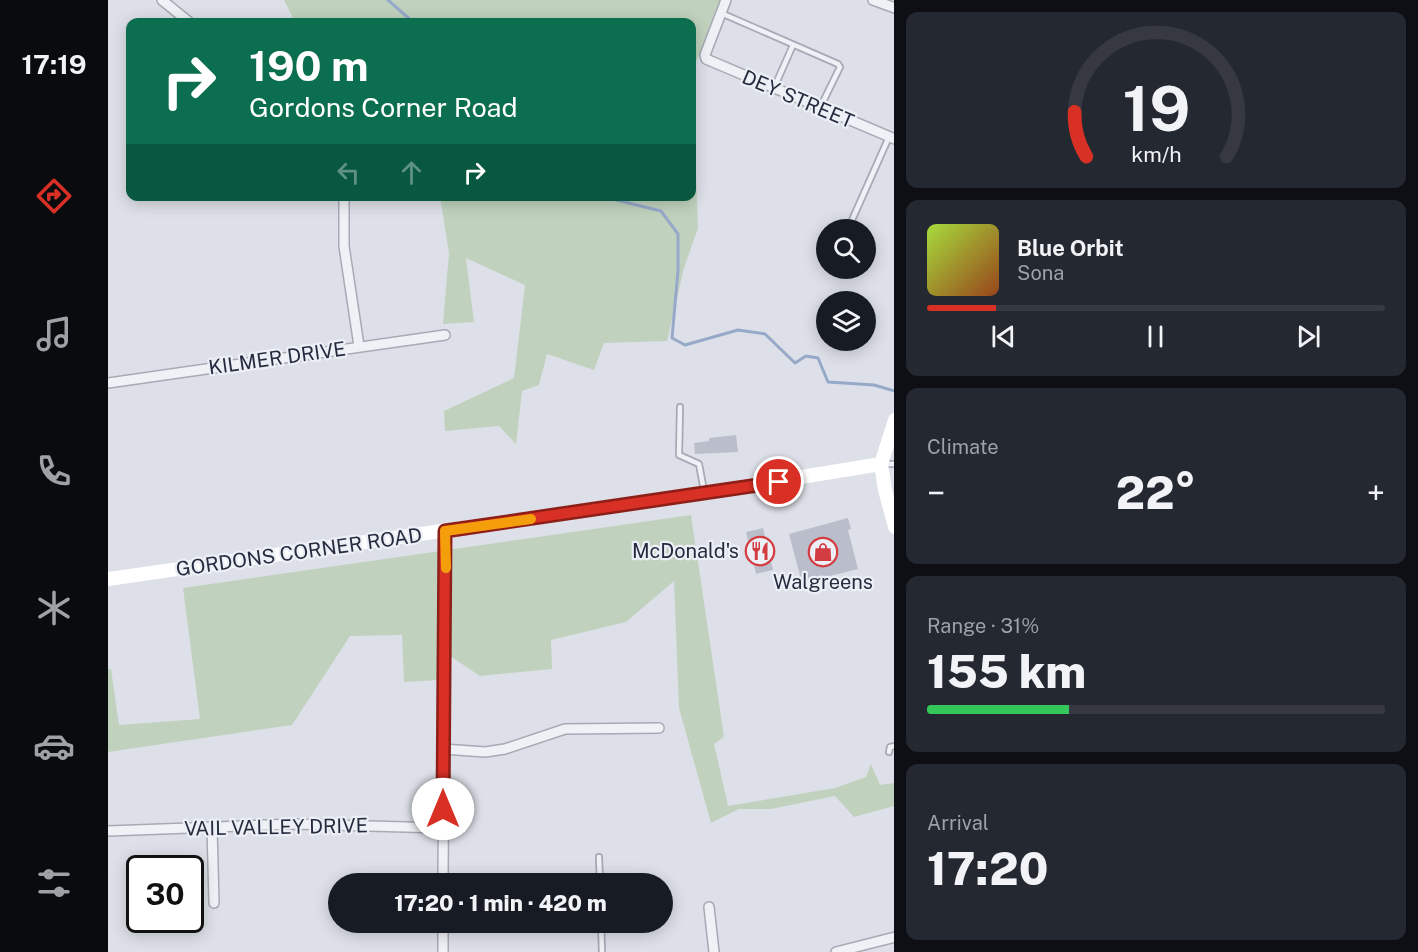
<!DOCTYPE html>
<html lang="en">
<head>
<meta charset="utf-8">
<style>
	body { margin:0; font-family:"Public Sans",sans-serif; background:#242831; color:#f1f3f6; height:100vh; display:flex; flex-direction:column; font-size:22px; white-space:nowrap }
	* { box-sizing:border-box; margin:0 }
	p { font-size:20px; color:#9ea1a6 }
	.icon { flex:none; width:33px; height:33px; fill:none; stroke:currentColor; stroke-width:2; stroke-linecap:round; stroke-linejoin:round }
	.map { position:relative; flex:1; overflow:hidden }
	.side { display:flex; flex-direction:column; gap:12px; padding:12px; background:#0d0f14; width:524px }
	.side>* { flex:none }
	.hud { position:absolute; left:18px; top:18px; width:570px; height:183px; border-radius:12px; box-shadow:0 3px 15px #0003; background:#0b6e4f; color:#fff; overflow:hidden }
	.controls { position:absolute; left:708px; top:219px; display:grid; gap:12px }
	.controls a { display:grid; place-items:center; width:60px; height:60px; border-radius:50%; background:#171b24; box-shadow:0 3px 15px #0003; font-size:30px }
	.speed { position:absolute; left:18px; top:855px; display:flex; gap:12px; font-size:30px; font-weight:700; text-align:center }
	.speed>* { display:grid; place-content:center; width:78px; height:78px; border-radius:50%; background:#171b24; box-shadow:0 3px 15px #0003; line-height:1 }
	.speed .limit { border:3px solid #111; border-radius:9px; background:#fff; color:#111 }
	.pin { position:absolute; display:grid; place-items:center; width:51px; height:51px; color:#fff; margin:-26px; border:3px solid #fff; border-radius:50%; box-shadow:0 2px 6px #0007 }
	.me { position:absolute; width:66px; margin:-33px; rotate:0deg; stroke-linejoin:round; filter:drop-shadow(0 0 4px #0008) }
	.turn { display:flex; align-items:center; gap:21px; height:126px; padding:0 24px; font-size:27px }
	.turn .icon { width:78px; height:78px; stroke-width:2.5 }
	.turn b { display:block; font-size:42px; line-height:51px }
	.lanes { display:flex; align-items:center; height:57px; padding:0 24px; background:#0003; justify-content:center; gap:30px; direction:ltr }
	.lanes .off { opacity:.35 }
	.big { font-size:45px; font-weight:800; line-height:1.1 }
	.side .tile { flex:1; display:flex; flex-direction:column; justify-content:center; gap:9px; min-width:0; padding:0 21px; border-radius:12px; background:#242831 }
	.side .dial { align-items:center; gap:0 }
	.dial svg { height:156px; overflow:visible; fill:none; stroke:#363941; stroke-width:7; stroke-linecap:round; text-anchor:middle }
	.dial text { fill:#f1f3f6; stroke:none }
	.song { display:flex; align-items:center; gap:18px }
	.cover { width:72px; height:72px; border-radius:9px; background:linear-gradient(135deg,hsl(80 70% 55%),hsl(20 70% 35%)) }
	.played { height:6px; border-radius:3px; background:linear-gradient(90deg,#d93025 15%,#363941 15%) }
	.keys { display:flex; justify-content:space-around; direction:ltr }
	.heat { display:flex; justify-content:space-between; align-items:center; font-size:33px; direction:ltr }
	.charge { height:9px; border-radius:4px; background:linear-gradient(90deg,#34c759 31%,#363941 0) }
	.trip { position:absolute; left:220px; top:873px; width:345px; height:60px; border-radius:30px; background:#171b24; box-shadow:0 3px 15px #0003; font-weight:800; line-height:60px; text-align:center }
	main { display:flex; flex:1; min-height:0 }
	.tab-bar { display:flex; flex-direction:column; width:108px; justify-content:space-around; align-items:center; background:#090b0e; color:#9ea1a6 }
	.tab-bar .icon { width:42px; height:42px }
	.tab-bar .selected { color:#d93025 }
	.tab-bar b { font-size:27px; color:#f1f3f6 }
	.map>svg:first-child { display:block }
	.green { fill:#c0d2be }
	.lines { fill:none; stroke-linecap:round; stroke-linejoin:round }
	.stream { stroke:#96a9c9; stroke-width:3 }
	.building { fill:#babeca }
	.lane-casing { stroke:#a6aab5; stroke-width:8 }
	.street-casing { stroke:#a6aab5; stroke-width:12 }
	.lane { stroke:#f0f1f6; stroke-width:4.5 }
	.street { stroke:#f0f1f6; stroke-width:9 }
	.secondary { stroke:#fff; stroke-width:14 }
	.route-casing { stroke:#8d1f18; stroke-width:15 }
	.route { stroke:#d93025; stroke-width:10 }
	.slow { stroke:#f59e0b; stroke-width:10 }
	.labels { text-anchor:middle; stroke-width:4.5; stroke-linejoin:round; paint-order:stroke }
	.street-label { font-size:20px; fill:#262c3f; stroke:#eceff5 }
	.poi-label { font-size:20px; fill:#262c3f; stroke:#eceff5; text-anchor:end }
</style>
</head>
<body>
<main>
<nav class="tab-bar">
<b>17:19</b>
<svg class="icon selected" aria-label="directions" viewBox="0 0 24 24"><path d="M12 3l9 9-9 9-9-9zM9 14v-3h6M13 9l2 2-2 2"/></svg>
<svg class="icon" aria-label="music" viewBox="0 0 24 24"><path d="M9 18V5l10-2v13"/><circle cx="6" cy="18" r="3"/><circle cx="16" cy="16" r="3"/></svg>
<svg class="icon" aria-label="phone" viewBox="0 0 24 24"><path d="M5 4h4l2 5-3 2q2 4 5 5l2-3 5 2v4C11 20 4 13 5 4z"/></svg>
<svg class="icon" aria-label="climate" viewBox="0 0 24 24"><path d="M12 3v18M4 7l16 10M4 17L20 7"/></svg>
<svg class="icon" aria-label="car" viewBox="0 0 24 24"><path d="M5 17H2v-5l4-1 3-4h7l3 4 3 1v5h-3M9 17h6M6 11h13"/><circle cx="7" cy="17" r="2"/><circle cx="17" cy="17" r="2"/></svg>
<svg class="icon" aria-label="filters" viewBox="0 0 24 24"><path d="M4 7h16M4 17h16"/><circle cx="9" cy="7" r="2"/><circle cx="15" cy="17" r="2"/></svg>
</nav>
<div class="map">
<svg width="787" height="952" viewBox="0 0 787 952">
	<rect width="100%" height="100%" fill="#dde0e8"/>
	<g class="green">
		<path d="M176,0H617L619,1L584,69V22H187Z"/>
		<path d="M584,124L586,126L590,228L576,268L559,341L496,343L486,370L439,354L431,385L414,391L408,444L391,426L337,431L336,411L406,378L417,285L358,258L366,322L335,324L341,253L332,197L584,196Z"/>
		<path d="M583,515L616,737L606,744L620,806L727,788L758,777L763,764L772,785L786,783V806L746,817L727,796L663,809H631L603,823L571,708L566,581L518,622L443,640L444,669L372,676L336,652L333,695L330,680L296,682L294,635L242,636L184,725L0,752V669H3L11,725L92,719L75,588Z"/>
	</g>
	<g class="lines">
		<g class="stream">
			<path d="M280,0L305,22"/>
			<path d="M503,196L504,199L553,211L570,234V271L564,338L577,345L630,330L657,334L687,363L698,356L710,358L720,382L766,385L787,391"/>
		</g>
	</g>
	<g class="building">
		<path d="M628,435L630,452L587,454L586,443L601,441V438Z"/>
		<path d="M740,518L743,529L740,530L750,569L694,583L681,534Z"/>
		<path d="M655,528L665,570L648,574L638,532Z"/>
	</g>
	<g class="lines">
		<g class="lane-casing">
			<g id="lane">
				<path d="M613,13L730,64L732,67L712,108"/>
				<path d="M666,88L685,45"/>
				<path d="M744,220L781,137"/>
				<path d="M572,407L571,455L591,464L596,491"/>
				<path d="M774,464H787"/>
				<path d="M781,752L782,747L787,746"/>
				<path d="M491,857L492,884"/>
				<path d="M493,922L494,952"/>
			</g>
		</g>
		<g class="street-casing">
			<g id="street">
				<path d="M54,0L81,22"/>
				<path d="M618,0L597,55L598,59L787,139"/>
				<path d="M765,0L787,8"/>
				<path d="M236,196V246L251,346"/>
				<path d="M0,383L337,335"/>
				<path d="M335,749L377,752L397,749L457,729L551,728"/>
				<path d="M104,827L106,903"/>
				<path d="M0,831L186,824L335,828"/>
				<path d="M335,884L337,531"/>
				<path d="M601,907L606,952"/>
				<path d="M335,922V952"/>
				<path d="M728,952L787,937"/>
			</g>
		</g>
		<use href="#lane" class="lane"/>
		<use href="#street" class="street"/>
		<g class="secondary">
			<path d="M787,420L773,464L777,490L787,527"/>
			<path d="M0,579L570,497L773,464"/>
		</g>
	</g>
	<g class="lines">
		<g class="route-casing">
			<path id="route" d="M335,809L337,531L671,482"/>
		</g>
		<use href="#route" class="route"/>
		<path class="slow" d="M338,568L337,531L423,519"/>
	</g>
	<defs>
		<g id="restaurant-ring" transform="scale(1.5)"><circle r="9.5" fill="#eceff5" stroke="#d33c40" stroke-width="1.5"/><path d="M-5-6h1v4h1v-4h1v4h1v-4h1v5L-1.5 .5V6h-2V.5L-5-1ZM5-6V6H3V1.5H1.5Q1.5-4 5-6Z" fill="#d33c40"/></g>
		<g id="shop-ring" transform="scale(1.5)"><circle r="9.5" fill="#eceff5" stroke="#d33c40" stroke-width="1.5"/><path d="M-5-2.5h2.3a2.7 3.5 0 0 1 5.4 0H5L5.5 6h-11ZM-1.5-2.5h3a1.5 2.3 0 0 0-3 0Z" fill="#d33c40"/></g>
	</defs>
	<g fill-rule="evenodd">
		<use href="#restaurant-ring" x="652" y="551"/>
		<use href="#shop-ring" x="715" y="552"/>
	</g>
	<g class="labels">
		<g class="street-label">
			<text transform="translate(690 99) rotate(23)" y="7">DEY STREET</text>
			<text transform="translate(169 358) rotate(-8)" y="7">KILMER DRIVE</text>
			<text transform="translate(191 552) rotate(-8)" y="7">GORDONS CORNER ROAD</text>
			<text transform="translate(168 827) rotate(-1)" y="7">VAIL VALLEY DRIVE</text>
		</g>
		<g class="poi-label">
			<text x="631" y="558">McDonald's</text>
			<text x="715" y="589" text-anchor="middle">Walgreens</text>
		</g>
	</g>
</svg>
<div class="controls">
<a><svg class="icon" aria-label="search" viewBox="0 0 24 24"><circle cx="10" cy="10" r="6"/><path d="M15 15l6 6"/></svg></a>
<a><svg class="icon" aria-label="layers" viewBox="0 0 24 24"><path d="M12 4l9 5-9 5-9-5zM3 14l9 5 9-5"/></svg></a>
</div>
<div class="speed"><div class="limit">30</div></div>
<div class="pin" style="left:671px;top:482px;background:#d93025"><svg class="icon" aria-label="arrive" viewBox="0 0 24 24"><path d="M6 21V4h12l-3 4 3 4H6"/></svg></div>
<svg class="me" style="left:335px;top:809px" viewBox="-20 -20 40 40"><circle r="19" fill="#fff"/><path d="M0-13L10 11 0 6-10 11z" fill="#d93025"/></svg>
<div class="trip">17:20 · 1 min · 420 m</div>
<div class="hud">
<div class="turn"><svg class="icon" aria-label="right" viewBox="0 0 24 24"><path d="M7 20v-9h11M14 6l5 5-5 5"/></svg><div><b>190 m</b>Gordons Corner Road</div></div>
<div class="lanes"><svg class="icon off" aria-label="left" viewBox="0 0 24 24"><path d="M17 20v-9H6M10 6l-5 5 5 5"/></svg><svg class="icon off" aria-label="ahead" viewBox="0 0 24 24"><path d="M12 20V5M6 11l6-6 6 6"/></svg><svg class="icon" aria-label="right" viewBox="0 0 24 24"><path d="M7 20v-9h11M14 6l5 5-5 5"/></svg></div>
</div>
</div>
<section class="side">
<div class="tile dial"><svg viewBox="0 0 100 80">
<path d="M14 69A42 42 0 1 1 86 69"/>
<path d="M14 69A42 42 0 0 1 8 46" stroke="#d93025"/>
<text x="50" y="56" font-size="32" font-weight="700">19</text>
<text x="50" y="72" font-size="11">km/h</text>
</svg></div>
<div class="tile">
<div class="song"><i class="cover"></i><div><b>Blue Orbit</b><p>Sona</p></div></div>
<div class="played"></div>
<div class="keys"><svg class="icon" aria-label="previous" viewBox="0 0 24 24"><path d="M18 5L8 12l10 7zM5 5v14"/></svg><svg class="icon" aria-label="pause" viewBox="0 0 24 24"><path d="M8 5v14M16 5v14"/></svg><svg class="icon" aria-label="next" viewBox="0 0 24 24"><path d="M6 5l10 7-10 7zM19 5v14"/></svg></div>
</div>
<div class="tile"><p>Climate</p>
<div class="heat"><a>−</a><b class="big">22°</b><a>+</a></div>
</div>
<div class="tile"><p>Range · 31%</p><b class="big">155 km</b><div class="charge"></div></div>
<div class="tile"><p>Arrival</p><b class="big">17:20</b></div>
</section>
</main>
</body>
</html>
